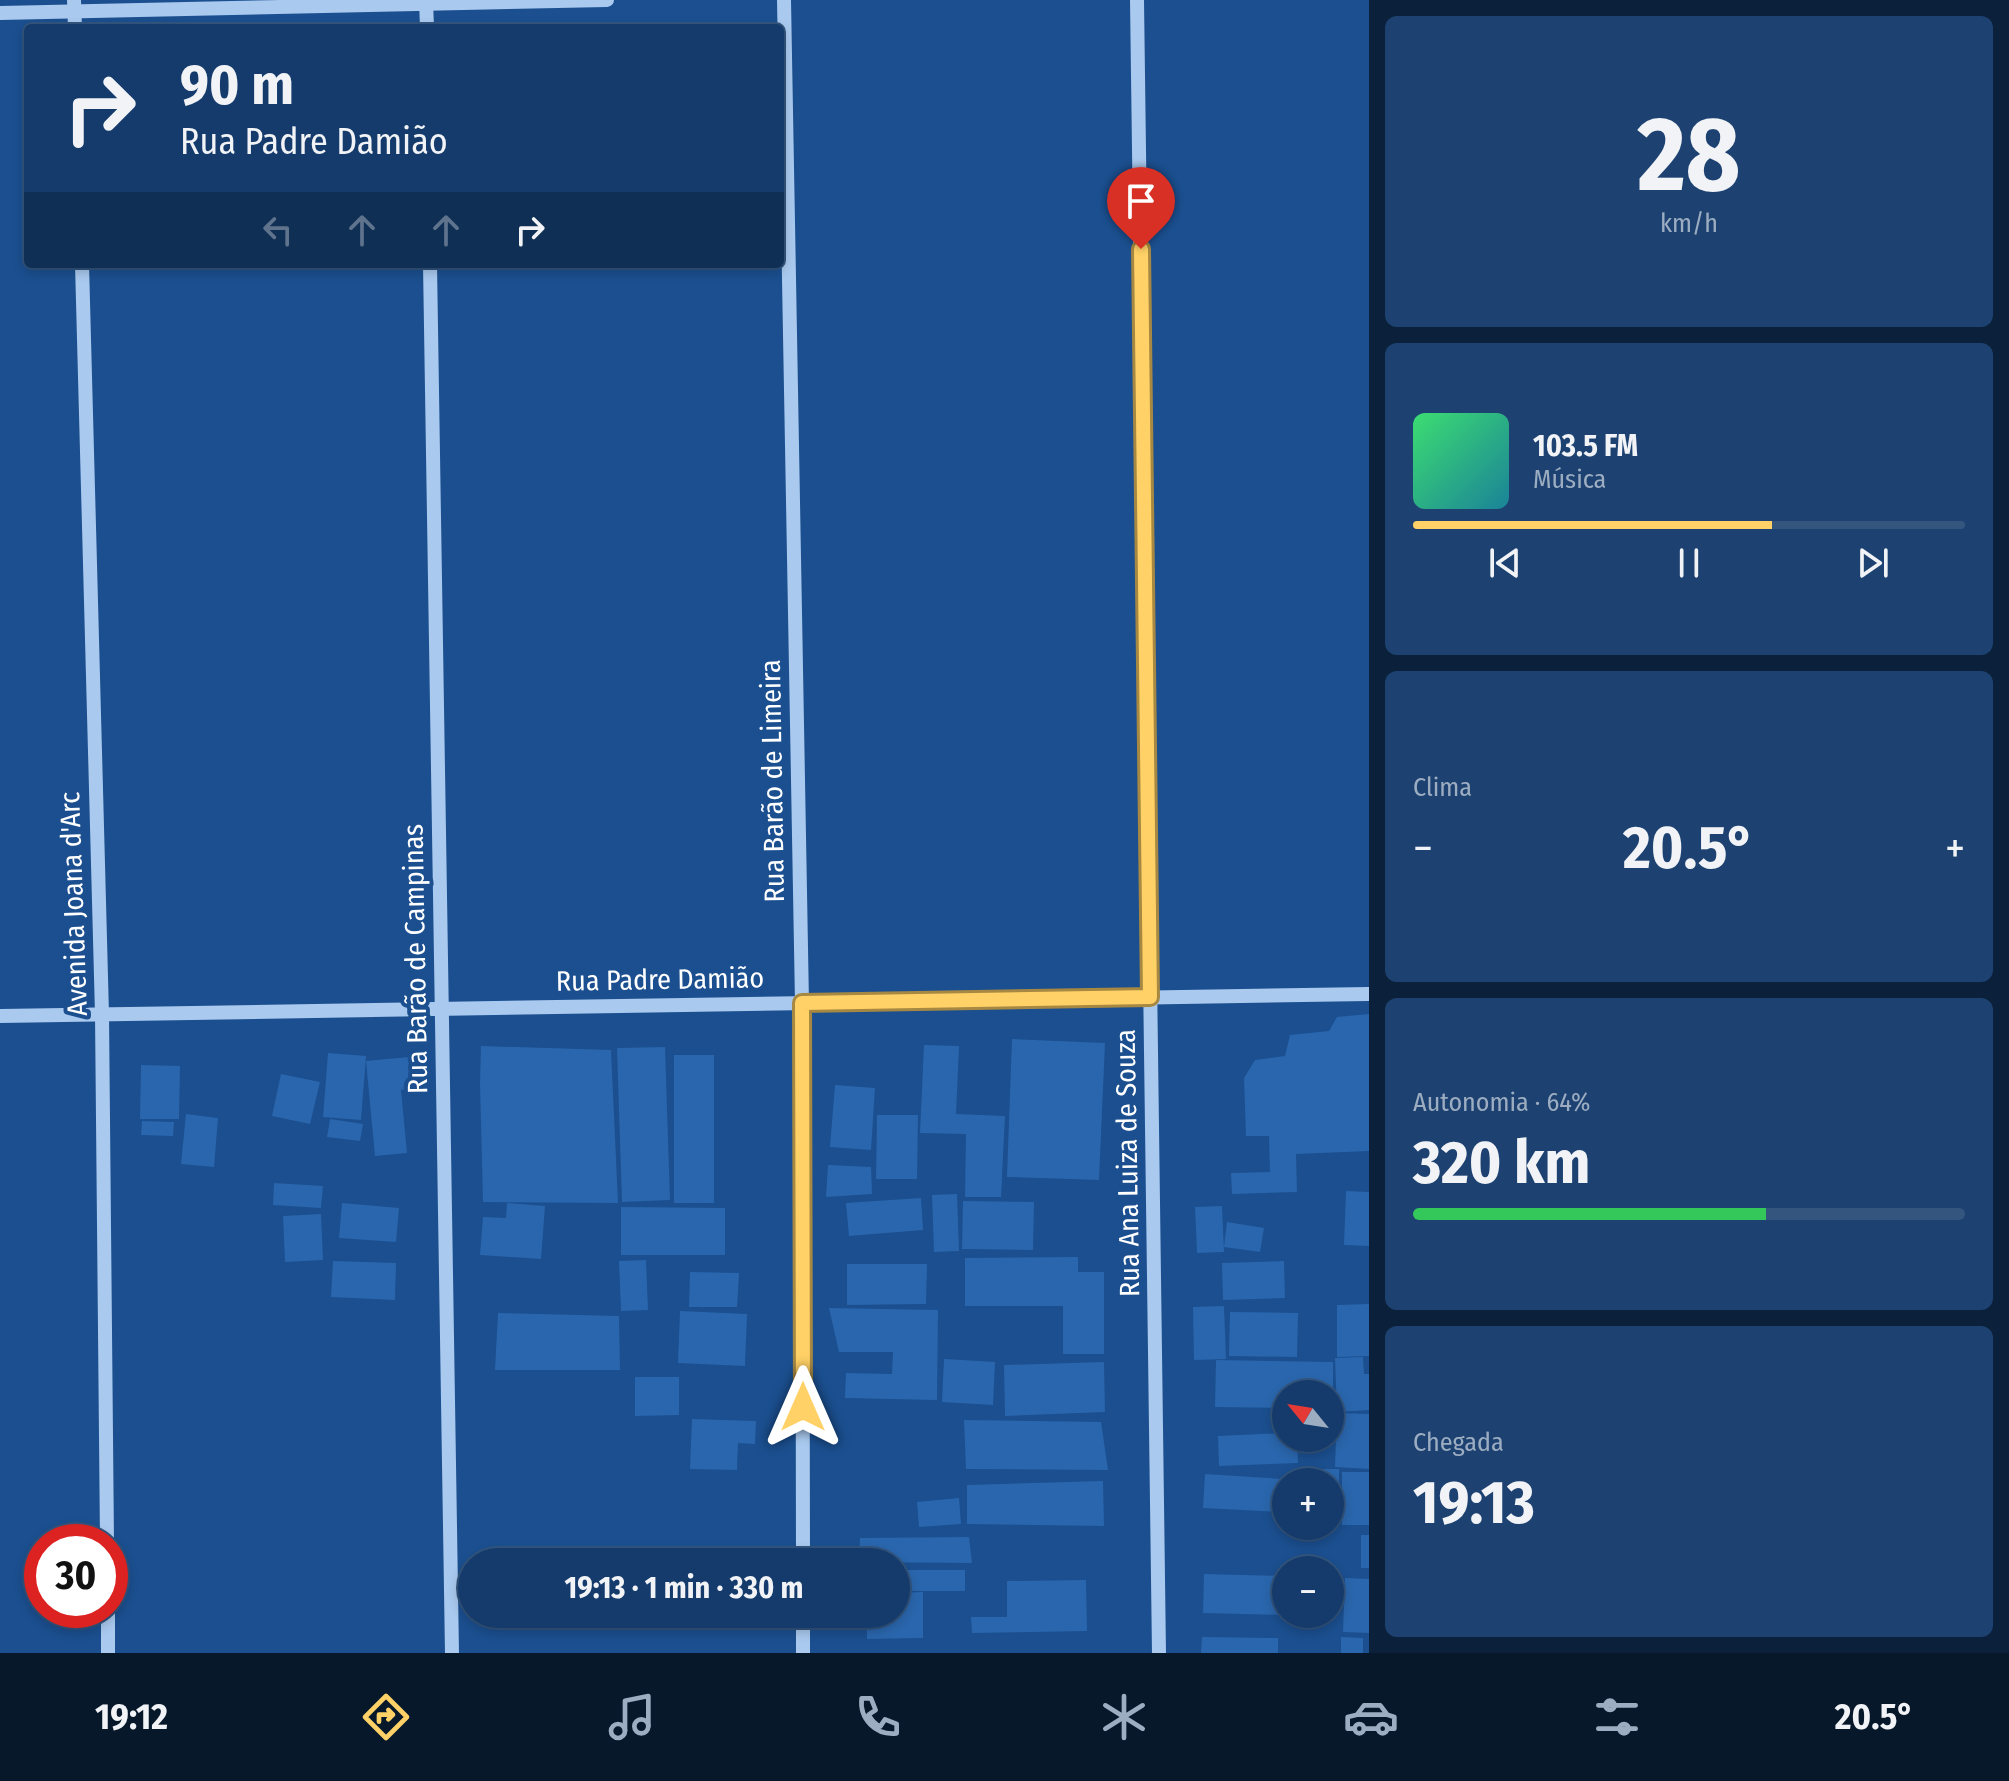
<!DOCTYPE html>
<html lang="pt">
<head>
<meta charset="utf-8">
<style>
	body { margin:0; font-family:"Fira Sans Condensed",sans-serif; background:#1d4271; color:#f1f3f6; height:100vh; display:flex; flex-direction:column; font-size:30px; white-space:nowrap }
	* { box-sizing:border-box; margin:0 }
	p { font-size:26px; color:#9dadc1 }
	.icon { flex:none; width:44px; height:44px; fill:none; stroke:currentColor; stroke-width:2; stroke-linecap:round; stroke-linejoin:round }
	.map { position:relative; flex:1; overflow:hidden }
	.sheet { display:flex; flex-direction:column; gap:16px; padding:16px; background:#0b203b; width:640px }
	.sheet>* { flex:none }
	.top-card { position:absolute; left:24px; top:24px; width:760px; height:244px; border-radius:8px; box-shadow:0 4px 12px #0003,0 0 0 2px #33557e; background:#143b6b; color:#f1f3f6; overflow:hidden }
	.needle { width:52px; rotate:300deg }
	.buttons { position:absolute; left:1272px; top:1380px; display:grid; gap:16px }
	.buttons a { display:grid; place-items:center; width:72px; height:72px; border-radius:50%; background:#143b6b; box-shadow:0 4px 12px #0003,0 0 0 2px #33557e; font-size:40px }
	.speed { position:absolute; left:24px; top:1524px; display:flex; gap:16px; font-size:40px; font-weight:700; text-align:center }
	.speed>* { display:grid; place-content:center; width:104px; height:104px; border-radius:50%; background:#143b6b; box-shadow:0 4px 12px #0003,0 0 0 2px #33557e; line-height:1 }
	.speed .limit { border:12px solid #d22; background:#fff; color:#111 }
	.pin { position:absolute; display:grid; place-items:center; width:68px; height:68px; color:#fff; margin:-82px -34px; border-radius:50% 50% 50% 0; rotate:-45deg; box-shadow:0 0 8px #0007 }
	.pin .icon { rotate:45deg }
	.me { position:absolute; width:88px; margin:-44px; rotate:0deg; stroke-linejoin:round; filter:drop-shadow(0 0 6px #0008) }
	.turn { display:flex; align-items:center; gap:28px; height:168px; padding:0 24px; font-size:36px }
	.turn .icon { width:104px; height:104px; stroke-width:2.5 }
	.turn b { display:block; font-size:56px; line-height:68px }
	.lanes { display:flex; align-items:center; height:76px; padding:0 24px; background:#0003; justify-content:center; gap:40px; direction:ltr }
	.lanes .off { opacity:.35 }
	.big { font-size:60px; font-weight:700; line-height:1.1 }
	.sheet .tile { flex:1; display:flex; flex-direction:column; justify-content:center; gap:12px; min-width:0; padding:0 28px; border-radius:12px; background:#1d4271 }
	.sheet .dial { align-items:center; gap:0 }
	.dial b { font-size:104px; line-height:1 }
	.song { display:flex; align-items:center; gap:24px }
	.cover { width:96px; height:96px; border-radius:12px; background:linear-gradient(135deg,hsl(140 70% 55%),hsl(190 70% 35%)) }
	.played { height:8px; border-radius:4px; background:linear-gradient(90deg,#ffd166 65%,#33557e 65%) }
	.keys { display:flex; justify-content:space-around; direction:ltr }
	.heat { display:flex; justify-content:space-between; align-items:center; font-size:44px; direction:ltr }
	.charge { height:12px; border-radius:6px; background:linear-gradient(90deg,#34c759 64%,#33557e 0) }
	.trip { position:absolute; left:458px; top:1548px; width:452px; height:80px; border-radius:40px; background:#143b6b; box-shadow:0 4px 12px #0003,0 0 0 2px #33557e; font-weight:700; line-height:80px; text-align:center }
	.menu { display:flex; height:128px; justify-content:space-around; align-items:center; background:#08182b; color:#9dadc1 }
	.menu .icon { width:56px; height:56px }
	.menu .current { color:#ffd166 }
	.menu b { font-size:36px; color:#f1f3f6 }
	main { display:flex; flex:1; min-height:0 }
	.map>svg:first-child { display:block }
	.building { fill:#2a66ad }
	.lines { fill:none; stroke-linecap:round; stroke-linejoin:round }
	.minor { stroke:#a9c9ee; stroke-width:14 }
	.route-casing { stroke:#a68842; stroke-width:20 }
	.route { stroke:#ffd166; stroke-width:14 }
	.labels { text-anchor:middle; stroke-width:8; stroke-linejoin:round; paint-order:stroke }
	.street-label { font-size:28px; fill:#fff; stroke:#1b4f8f }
</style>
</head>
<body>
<main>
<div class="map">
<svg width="1369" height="1653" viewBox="0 0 1369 1653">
	<rect width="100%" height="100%" fill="#1b4f8f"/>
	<g class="building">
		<path d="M1369,1014V1151L1296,1154L1297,1192L1232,1194L1231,1173L1270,1172L1269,1136H1246L1244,1078L1255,1060L1285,1056L1290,1035L1329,1031L1337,1017Z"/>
		<path d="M1012,1039L1105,1043L1099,1180L1007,1177Z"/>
		<path d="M924,1045L959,1046L956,1114L1005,1116L1001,1197H965L966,1134L920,1133Z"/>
		<path d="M481,1046L611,1050L618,1203L483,1202L480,1084Z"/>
		<path d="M665,1047L670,1200L622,1202L617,1048Z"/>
		<path d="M328,1053L366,1056L361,1120L323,1117Z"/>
		<rect x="674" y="1055" width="40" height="148"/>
		<path d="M409,1057L412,1089L401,1090L407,1153L375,1156L366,1061Z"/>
		<path d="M141,1065L180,1066L179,1119H140Z"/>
		<path d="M281,1074L320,1082L310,1124L272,1116Z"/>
		<path d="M835,1085L875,1088L871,1150L830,1147Z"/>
		<path d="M186,1114L218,1118L214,1167L181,1164Z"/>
		<path d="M877,1115H918L917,1179H876Z"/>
		<path d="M330,1119L363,1124L360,1141L327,1137Z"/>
		<path d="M142,1121L174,1122L173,1136L141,1135Z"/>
		<path d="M828,1165L871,1167L872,1194L826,1197Z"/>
		<path d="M274,1183L323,1186L321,1208L273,1205Z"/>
		<path d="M1346,1191L1369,1192V1246L1344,1245Z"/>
		<path d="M957,1194L959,1251L934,1252L932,1195Z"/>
		<path d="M921,1198L923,1230L849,1236L846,1203Z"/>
		<path d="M963,1201L1034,1202L1033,1250L962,1249Z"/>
		<path d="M342,1203L399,1208L396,1242L339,1238Z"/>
		<path d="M507,1203L545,1206L541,1259L480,1255L483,1217L506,1218Z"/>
		<path d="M1222,1206L1224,1252L1197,1253L1195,1207Z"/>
		<path d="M621,1207L725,1208V1255H621Z"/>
		<path d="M321,1214L323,1260L285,1262L283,1216Z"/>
		<path d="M1227,1222L1264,1228L1260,1252L1224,1247Z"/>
		<path d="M1078,1257V1272H1104V1354H1063V1306H965V1258Z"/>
		<path d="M646,1260L648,1310L621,1311L619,1261Z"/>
		<path d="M333,1261L396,1263L395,1300L331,1297Z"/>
		<path d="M1284,1261L1285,1298L1223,1300L1222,1263Z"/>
		<path d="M847,1264H927L926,1304L847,1305Z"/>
		<path d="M690,1272L739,1273L737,1307H689Z"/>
		<path d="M1369,1304V1356L1337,1357V1305Z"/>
		<path d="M1224,1306L1226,1359L1194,1360L1193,1307Z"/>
		<path d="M829,1308L938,1310L937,1400L845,1398L846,1373L892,1374L893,1352H839Z"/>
		<path d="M680,1311L747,1314L745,1366L678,1363Z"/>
		<path d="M1230,1312L1298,1313L1297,1357L1229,1356Z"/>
		<path d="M498,1313L619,1316L620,1370H495Z"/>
		<path d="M1363,1357L1364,1374H1369V1410L1337,1412L1335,1358Z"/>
		<path d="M944,1359L995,1362L993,1405L942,1402Z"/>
		<path d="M1216,1360L1333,1362V1401H1330V1394H1286V1408L1215,1407Z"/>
		<path d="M1104,1362L1105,1412L1005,1416L1004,1365Z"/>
		<path d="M635,1377H679V1415L635,1416Z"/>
		<path d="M1337,1413L1369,1414V1469L1335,1467Z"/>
		<path d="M692,1419L756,1421L755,1444L738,1443L737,1470L690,1469Z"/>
		<path d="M964,1420L1101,1422L1108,1470L966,1469Z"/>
		<path d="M1286,1433V1438H1297L1298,1463L1219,1466L1218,1436Z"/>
		<path d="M1316,1469H1339V1524H1330V1482H1316Z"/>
		<rect x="1342" y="1472" width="27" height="53"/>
		<path d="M1205,1474L1282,1479L1280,1512L1203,1508Z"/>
		<path d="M1103,1481L1104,1526L967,1524V1485Z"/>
		<path d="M959,1498L961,1524L919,1527L917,1502Z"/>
		<rect x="1361" y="1535" width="8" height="33"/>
		<path d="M969,1537L972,1563L859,1562L860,1538Z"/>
		<rect x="896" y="1570" width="69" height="21"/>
		<path d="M1204,1574L1286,1576V1615L1203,1613Z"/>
		<path d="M1345,1578L1369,1579V1633L1343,1632Z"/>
		<path d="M1086,1580L1087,1631L972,1633L971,1617H1007V1581Z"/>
		<path d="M923,1592V1638L867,1639V1614H896V1593Z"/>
		<path d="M1202,1637L1278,1638V1653H1201Z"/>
		<path d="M1341,1637L1363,1638V1653H1341Z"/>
	</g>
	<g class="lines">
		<g class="minor">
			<path d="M74,0L75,28"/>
			<path d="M426,0L427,28"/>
			<path d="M784,0L802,1003L803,1562"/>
			<path d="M1137,0L1159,1653"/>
			<path d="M0,13L607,0"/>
			<path d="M82,264L102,1014L107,1542"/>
			<path d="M430,264L452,1653"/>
			<path d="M0,1016L1369,994"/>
			<path d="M108,1610V1653"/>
			<path d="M803,1614V1653"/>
		</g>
	</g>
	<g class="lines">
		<g class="route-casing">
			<path id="route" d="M803,1407L802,1003L1150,997L1141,249"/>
		</g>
		<use href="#route" class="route"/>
	</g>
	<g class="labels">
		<g class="street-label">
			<text transform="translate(772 781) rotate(-91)" y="10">Rua Barão de Limeira</text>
			<text transform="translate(73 904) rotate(-92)" y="10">Avenida Joana d'Arc</text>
			<text transform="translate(415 959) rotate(-91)" y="10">Rua Barão de Campinas</text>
			<text transform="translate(660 979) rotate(-1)" y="10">Rua Padre Damião</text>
			<text transform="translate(1127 1163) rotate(-91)" y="10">Rua Ana Luiza de Souza</text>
		</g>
	</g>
</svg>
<div class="buttons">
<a><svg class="needle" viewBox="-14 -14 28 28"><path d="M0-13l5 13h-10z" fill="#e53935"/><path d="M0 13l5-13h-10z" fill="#9dadc1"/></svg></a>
<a>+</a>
<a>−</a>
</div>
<div class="speed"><div class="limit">30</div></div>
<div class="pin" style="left:1141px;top:249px;background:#d93025"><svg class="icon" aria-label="arrive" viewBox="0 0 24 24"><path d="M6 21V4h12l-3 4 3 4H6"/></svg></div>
<svg class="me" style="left:803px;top:1407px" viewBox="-20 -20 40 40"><path d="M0-17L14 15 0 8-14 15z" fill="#ffd166" stroke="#fff" stroke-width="4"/></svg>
<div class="trip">19:13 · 1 min · 330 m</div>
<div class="top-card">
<div class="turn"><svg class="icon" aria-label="right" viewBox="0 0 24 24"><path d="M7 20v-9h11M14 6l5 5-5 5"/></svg><div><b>90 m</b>Rua Padre Damião</div></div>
<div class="lanes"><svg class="icon off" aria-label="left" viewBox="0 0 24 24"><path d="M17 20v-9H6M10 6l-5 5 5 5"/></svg><svg class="icon off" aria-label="ahead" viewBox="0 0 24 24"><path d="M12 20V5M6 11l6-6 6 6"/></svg><svg class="icon off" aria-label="ahead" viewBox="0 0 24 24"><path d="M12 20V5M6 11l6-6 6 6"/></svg><svg class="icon" aria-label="right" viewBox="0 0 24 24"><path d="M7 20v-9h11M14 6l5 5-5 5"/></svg></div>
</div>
</div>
<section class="sheet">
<div class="tile dial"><b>28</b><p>km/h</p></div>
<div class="tile">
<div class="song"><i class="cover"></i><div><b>103.5 FM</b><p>Música</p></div></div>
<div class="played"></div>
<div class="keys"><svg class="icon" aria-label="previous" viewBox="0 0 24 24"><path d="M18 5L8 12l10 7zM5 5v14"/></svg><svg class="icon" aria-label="pause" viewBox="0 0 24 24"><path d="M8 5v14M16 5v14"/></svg><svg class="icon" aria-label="next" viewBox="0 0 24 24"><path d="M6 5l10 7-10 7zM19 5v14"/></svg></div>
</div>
<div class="tile"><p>Clima</p>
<div class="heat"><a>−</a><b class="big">20.5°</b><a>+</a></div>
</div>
<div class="tile"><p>Autonomia · 64%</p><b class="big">320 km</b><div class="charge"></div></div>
<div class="tile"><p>Chegada</p><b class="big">19:13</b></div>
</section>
</main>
<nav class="menu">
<b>19:12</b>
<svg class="icon current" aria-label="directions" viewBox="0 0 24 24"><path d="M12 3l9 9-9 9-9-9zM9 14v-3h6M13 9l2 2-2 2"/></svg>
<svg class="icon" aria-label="music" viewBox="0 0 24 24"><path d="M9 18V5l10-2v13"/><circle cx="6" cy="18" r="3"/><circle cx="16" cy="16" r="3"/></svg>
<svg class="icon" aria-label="phone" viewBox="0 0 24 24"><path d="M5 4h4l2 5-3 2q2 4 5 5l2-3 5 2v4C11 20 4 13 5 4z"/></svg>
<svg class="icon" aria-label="climate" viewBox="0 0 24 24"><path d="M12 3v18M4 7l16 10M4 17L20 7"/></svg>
<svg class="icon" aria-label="car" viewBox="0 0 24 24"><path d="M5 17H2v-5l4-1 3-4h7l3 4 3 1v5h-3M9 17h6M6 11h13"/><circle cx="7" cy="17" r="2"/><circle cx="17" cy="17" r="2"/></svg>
<svg class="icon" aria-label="filters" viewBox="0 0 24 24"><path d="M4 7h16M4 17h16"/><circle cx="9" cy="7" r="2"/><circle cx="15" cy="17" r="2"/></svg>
<b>20.5°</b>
</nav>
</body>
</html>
